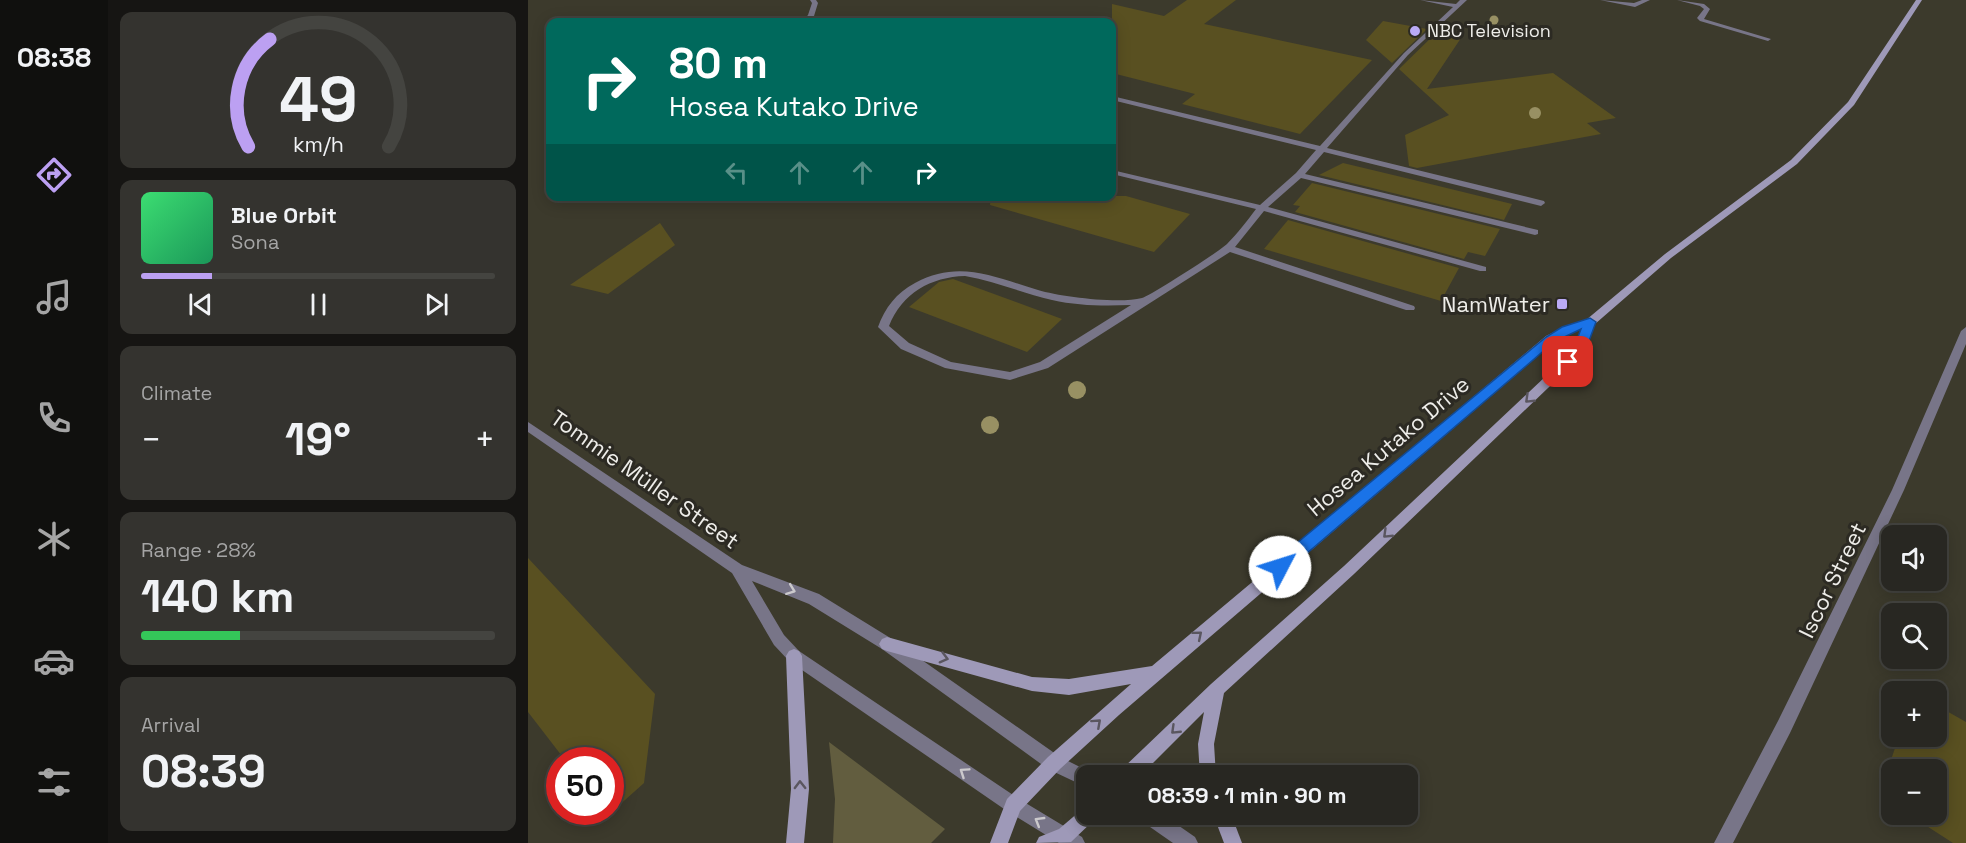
<!DOCTYPE html>
<html lang="en">
<head>
<meta charset="utf-8">
<style>
	body { margin:0; font-family:"Space Grotesk",sans-serif; background:#34332f; color:#f1f3f6; height:100vh; display:flex; flex-direction:column; font-size:22px; white-space:nowrap }
	* { box-sizing:border-box; margin:0 }
	p { font-size:20px; color:#a5a5a5 }
	.icon { flex:none; width:33px; height:33px; fill:none; stroke:currentColor; stroke-width:2; stroke-linecap:round; stroke-linejoin:round }
	.map { position:relative; flex:1; overflow:hidden }
	.panel { display:flex; flex-direction:column; gap:12px; padding:12px; background:#161513; width:420px }
	.panel>* { flex:none }
	.top-card { position:absolute; left:18px; top:18px; width:570px; height:183px; border-radius:12px; box-shadow:0 3px 15px #0003,0 0 0 2px #444440; background:#00695c; color:#fff; overflow:hidden }
	.controls { position:absolute; left:1353px; top:525px; display:grid; gap:12px }
	.controls a { display:grid; place-items:center; width:66px; height:66px; border-radius:12px; background:#282722; box-shadow:0 3px 15px #0003,0 0 0 2px #444440; font-size:30px }
	.speed { position:absolute; left:18px; top:747px; display:flex; gap:12px; font-size:30px; font-weight:700; text-align:center }
	.speed>* { display:grid; place-content:center; width:78px; height:78px; border-radius:50%; background:#282722; box-shadow:0 3px 15px #0003,0 0 0 2px #444440; line-height:1 }
	.speed .limit { border:9px solid #d22; background:#fff; color:#111 }
	.pin { position:absolute; display:grid; place-items:center; width:51px; height:51px; color:#fff; margin:-26px; border-radius:12px; box-shadow:0 3px 9px #0006 }
	.me { position:absolute; width:66px; margin:-33px; rotate:50deg; stroke-linejoin:round; filter:drop-shadow(0 0 4px #0008) }
	.turn { display:flex; align-items:center; gap:21px; height:126px; padding:0 24px; font-size:27px }
	.turn .icon { width:78px; height:78px; stroke-width:2.5 }
	.turn b { display:block; font-size:42px; line-height:51px }
	.lanes { display:flex; align-items:center; height:57px; padding:0 24px; background:#0003; justify-content:center; gap:30px; direction:ltr }
	.lanes .off { opacity:.35 }
	.big { font-size:45px; font-weight:800; line-height:1.1 }
	.panel .widget { flex:1; display:flex; flex-direction:column; justify-content:center; gap:9px; min-width:0; padding:0 21px; border-radius:12px; background:#34332f }
	.panel .dial { align-items:center; gap:0 }
	.dial svg { height:156px; overflow:visible; fill:none; stroke:#444440; stroke-width:7; stroke-linecap:round; text-anchor:middle }
	.dial text { fill:#f1f3f6; stroke:none }
	.song { display:flex; align-items:center; gap:18px }
	.cover { width:72px; height:72px; border-radius:9px; background:linear-gradient(135deg,hsl(140 70% 55%),hsl(150 70% 35%)) }
	.played { height:6px; border-radius:3px; background:linear-gradient(90deg,#bca0f2 20%,#444440 20%) }
	.keys { display:flex; justify-content:space-around; direction:ltr }
	.heat { display:flex; justify-content:space-between; align-items:center; font-size:33px; direction:ltr }
	.charge { height:9px; border-radius:4px; background:linear-gradient(90deg,#34c759 28%,#444440 0) }
	.trip { position:absolute; left:548px; top:765px; width:342px; height:60px; border-radius:12px; background:#282722; box-shadow:0 3px 15px #0003,0 0 0 2px #444440; font-weight:800; line-height:60px; text-align:center }
	main { display:flex; flex:1; min-height:0 }
	.menu { display:flex; flex-direction:column; width:108px; justify-content:space-around; align-items:center; background:#10100e; color:#a5a5a5 }
	.menu .icon { width:42px; height:42px }
	.menu .current { color:#bca0f2 }
	.menu b { font-size:27px; color:#f1f3f6 }
	.map>svg:first-child { display:block }
	.built { fill:#3c3a2c; fill-rule:evenodd }
	.green { fill:#625d3f }
	.building { fill:#595021 }
	.lines { fill:none; stroke-linecap:round; stroke-linejoin:round }
	.lane { fill:#787588; fill-rule:evenodd }
	.street { fill:#787588; fill-rule:evenodd }
	.secondary { fill:#9e99b8; fill-rule:evenodd }
	.tree { fill:#989063 }
	.oneway { stroke:#5a565f }
	.oneway2 { stroke:#cbc9cc }
	.route { fill:#1a73e8; stroke:#114b97; stroke-width:1.5 }
	.poi-dot { fill:#baaaf6; stroke:#2c2a23; stroke-width:2 }
	.labels { text-anchor:middle; stroke-width:6; stroke-linejoin:round; paint-order:stroke }
	.far-poi-label { font-size:18px; fill:#eeede9; stroke:#2c2a23; text-anchor:start }
	.poi-label { font-size:22px; fill:#eeede9; stroke:#2c2a23; text-anchor:end }
	.street-label { font-size:22px; fill:#eeede9; stroke:#2c2a23 }
</style>
</head>
<body>
<main>
<nav class="menu">
<b>08:38</b>
<svg class="icon current" aria-label="directions" viewBox="0 0 24 24"><path d="M12 3l9 9-9 9-9-9zM9 14v-3h6M13 9l2 2-2 2"/></svg>
<svg class="icon" aria-label="music" viewBox="0 0 24 24"><path d="M9 18V5l10-2v13"/><circle cx="6" cy="18" r="3"/><circle cx="16" cy="16" r="3"/></svg>
<svg class="icon" aria-label="phone" viewBox="0 0 24 24"><path d="M5 4h4l2 5-3 2q2 4 5 5l2-3 5 2v4C11 20 4 13 5 4z"/></svg>
<svg class="icon" aria-label="climate" viewBox="0 0 24 24"><path d="M12 3v18M4 7l16 10M4 17L20 7"/></svg>
<svg class="icon" aria-label="car" viewBox="0 0 24 24"><path d="M5 17H2v-5l4-1 3-4h7l3 4 3 1v5h-3M9 17h6M6 11h13"/><circle cx="7" cy="17" r="2"/><circle cx="17" cy="17" r="2"/></svg>
<svg class="icon" aria-label="filters" viewBox="0 0 24 24"><path d="M4 7h16M4 17h16"/><circle cx="9" cy="7" r="2"/><circle cx="15" cy="17" r="2"/></svg>
</nav>
<section class="panel">
<div class="widget dial"><svg viewBox="0 0 100 80">
<path d="M14 69A42 42 0 1 1 86 69"/>
<path d="M14 69A42 42 0 0 1 25 14" stroke="#bca0f2"/>
<text x="50" y="56" font-size="32" font-weight="700">49</text>
<text x="50" y="72" font-size="11">km/h</text>
</svg></div>
<div class="widget">
<div class="song"><i class="cover"></i><div><b>Blue Orbit</b><p>Sona</p></div></div>
<div class="played"></div>
<div class="keys"><svg class="icon" aria-label="previous" viewBox="0 0 24 24"><path d="M18 5L8 12l10 7zM5 5v14"/></svg><svg class="icon" aria-label="pause" viewBox="0 0 24 24"><path d="M8 5v14M16 5v14"/></svg><svg class="icon" aria-label="next" viewBox="0 0 24 24"><path d="M6 5l10 7-10 7zM19 5v14"/></svg></div>
</div>
<div class="widget"><p>Climate</p>
<div class="heat"><a>−</a><b class="big">19°</b><a>+</a></div>
</div>
<div class="widget"><p>Range · 28%</p><b class="big">140 km</b><div class="charge"></div></div>
<div class="widget"><p>Arrival</p><b class="big">08:39</b></div>
</section>
<div class="map">
<svg width="1438" height="843" viewBox="0 0 1438 843">
	<rect width="100%" height="100%" fill="#36342d"/>
	<path class="built" d="M0,0H1438V843H0ZM22,22H584V196H22ZM1364,536H1408V580H1364ZM1364,614H1408V658H1364ZM1364,692H1408V736H1364ZM32,760H82V812H32ZM1364,770H1408V814H1364ZM558,776H879V814H558Z"/>
	<path class="green" d="M301,742L417,829L403,843H305L307,799Z"/>
	<g class="building">
		<path d="M659,0H708L676,24L844,60L772,134L654,104L667,94L584,73V4L636,16Z"/>
		<path d="M855,21L899,29L864,63L838,40Z"/>
		<path d="M910,31L935,35L899,89L1025,73L1088,118L1059,123L1073,134L889,168L881,166L877,135L921,115L871,69Z"/>
		<path d="M815,163L886,180L984,204L976,220L791,175Z"/>
		<path d="M784,183L972,229L957,256L940,252L936,259L767,212L772,206L765,205Z"/>
		<path d="M463,196H598L662,214L626,252L462,205Z"/>
		<path d="M760,220L931,268L913,301L736,249Z"/>
		<path d="M132,223L147,245L80,294L42,285Z"/>
		<path d="M425,279L534,319L499,352L381,307L411,282Z"/>
		<path d="M0,558L127,694L116,783L78,817L74,812H82V760H37L0,712Z"/>
		<path d="M1408,705L1438,722V843H1425L1380,814H1408V770H1364V804L1351,796L1371,736H1408Z"/>
	</g>
	<g class="lines">
		<g class="lane">
			<path d="M282,0H288L290,3L286,16L280,22H274L280,15L284,3Z"/>
			<path d="M892,0L928,4L932,0H939L880,55L799,148L1016,201L1017,203L1013,206L796,152L777,174L1010,230V234L1007,235L773,178L740,207L958,267V271H952L736,211L707,247L886,306L887,308L886,310H878L702,252L520,368L482,380L417,368L373,349L350,327C357,308 368,293 387,283C431,259 466,277 510,290C533,297 591,304 614,298C622,296 692,251 699,244C709,234 719,221 728,209L584,174V170L732,205L768,173L788,150L584,100V96L792,146L876,53L925,7ZM437,276C467,281 494,293 524,300C550,306 577,306 603,305L512,362L482,372L423,362L381,343L361,326C374,293 403,277 437,276Z"/>
			<path d="M1072,0L1106,3L1114,0H1122L1107,7Z"/>
			<path d="M1149,0L1176,4L1182,9L1176,19L1243,39L1240,41L1172,21L1169,18L1176,9L1172,6Z"/>
		</g>
		<g class="street">
			<path d="M1438,327V344L1376,490L1262,733L1205,843H1186L1250,721L1364,490L1433,331Z"/>
			<path d="M0,422L214,565L291,594L364,639L532,757L564,773L565,776H558V787L520,769L354,649L281,604L224,581L256,635L271,651L491,799L554,837L557,843H531L479,811L261,661L246,645L204,573L0,432Z"/>
			<path d="M609,814H634L667,837L670,843H645L612,820Z"/>
		</g>
		<g class="secondary">
			<path d="M1388,0H1394L1326,105L1269,164L1143,258L1067,324L1056,349L1044,365L826,574L696,693L686,744L688,776H672L670,744L676,712L612,776H591L593,770L683,684L816,566L1036,359L1046,348L1054,328L1026,342L591,715L532,769L492,811L480,843H462L479,799L520,757L603,684L541,695L504,691L359,651L354,649L351,644L354,639L359,637L504,677L541,679L624,666L1018,336L1034,328L1058,320L1137,254L1263,160L1320,102Z"/>
			<path d="M266,649L271,651L274,656L281,789L276,843H258L263,789L258,656L261,651Z"/>
			<path d="M558,806V814H569L566,820L543,842L508,843L511,837L531,829Z"/>
			<path d="M685,814H703L714,843H696Z"/>
		</g>
	</g>
	<g class="tree">
		<circle cx="966" cy="20" r="4.5"/>
		<circle cx="1007" cy="113" r="6"/>
		<circle cx="549" cy="390" r="9"/>
		<circle cx="462" cy="425" r="9"/>
	</g>
	<defs><path id="oneway-chevron" d="M-2-3.5L2.5 0L-2 3.5" fill="none" stroke-width="1.6" stroke-linecap="round" stroke-linejoin="round" transform="scale(1.5)"/></defs>
	<g class="oneway">
		<use href="#oneway-chevron" transform="translate(1001 399) rotate(136)"/>
		<use href="#oneway-chevron" transform="translate(859 534) rotate(136)"/>
		<use href="#oneway-chevron" transform="translate(670 635) rotate(-40)"/>
		<use href="#oneway-chevron" transform="translate(416 658) rotate(15)"/>
		<use href="#oneway-chevron" transform="translate(569 723) rotate(-42)"/>
		<use href="#oneway-chevron" transform="translate(647 730) rotate(136)"/>
		<use href="#oneway-chevron" transform="translate(272 785) rotate(-91)"/>
	</g>
	<g class="oneway2">
		<use href="#oneway-chevron" transform="translate(263 590) rotate(21)"/>
		<use href="#oneway-chevron" transform="translate(436 772) rotate(-146)"/>
		<use href="#oneway-chevron" transform="translate(511 821) rotate(-149)"/>
	</g>
	<path class="route" d="M1062,318L1068,322C1062,337 1057,360 1040,366L1033,362L1046,347L1053,329L1026,342L757,572L752,574L746,572L744,567L746,562L1018,337L1034,327Z"/>
	<g class="poi-dot">
		<circle cx="887" cy="31" r="6"/>
		<rect x="1028" y="298" width="12" height="12" rx="3"/>
	</g>
	<g class="labels">
		<g class="far-poi-label">
			<text x="899" y="37">NBC Television</text>
		</g>
		<g class="poi-label">
			<text x="1022" y="312">NamWater</text>
		</g>
		<g class="street-label">
			<text transform="translate(860 446) rotate(-40)" y="8">Hosea Kutako Drive</text>
			<text transform="translate(117 479) rotate(35)" y="8">Tommie Müller Street</text>
			<text transform="translate(1304 580) rotate(-64)" y="8">Iscor Street</text>
		</g>
	</g>
</svg>
<div class="controls">
<a><svg class="icon" aria-label="sound" viewBox="0 0 24 24"><path d="M4 9h4l5-4v14l-5-4H4zM17 9q2 3 0 6"/></svg></a>
<a><svg class="icon" aria-label="search" viewBox="0 0 24 24"><circle cx="10" cy="10" r="6"/><path d="M15 15l6 6"/></svg></a>
<a>+</a>
<a>−</a>
</div>
<div class="speed"><div class="limit">50</div></div>
<div class="pin" style="left:1040px;top:362px;background:#d93025"><svg class="icon" aria-label="arrive" viewBox="0 0 24 24"><path d="M6 21V4h12l-3 4 3 4H6"/></svg></div>
<svg class="me" style="left:752px;top:567px" viewBox="-20 -20 40 40"><circle r="19" fill="#fff"/><path d="M0-13L10 11 0 6-10 11z" fill="#1a73e8"/></svg>
<div class="trip">08:39 · 1 min · 90 m</div>
<div class="top-card">
<div class="turn"><svg class="icon" aria-label="right" viewBox="0 0 24 24"><path d="M7 20v-9h11M14 6l5 5-5 5"/></svg><div><b>80 m</b>Hosea Kutako Drive</div></div>
<div class="lanes"><svg class="icon off" aria-label="left" viewBox="0 0 24 24"><path d="M17 20v-9H6M10 6l-5 5 5 5"/></svg><svg class="icon off" aria-label="ahead" viewBox="0 0 24 24"><path d="M12 20V5M6 11l6-6 6 6"/></svg><svg class="icon off" aria-label="ahead" viewBox="0 0 24 24"><path d="M12 20V5M6 11l6-6 6 6"/></svg><svg class="icon" aria-label="right" viewBox="0 0 24 24"><path d="M7 20v-9h11M14 6l5 5-5 5"/></svg></div>
</div>
</div>
</main>
</body>
</html>
